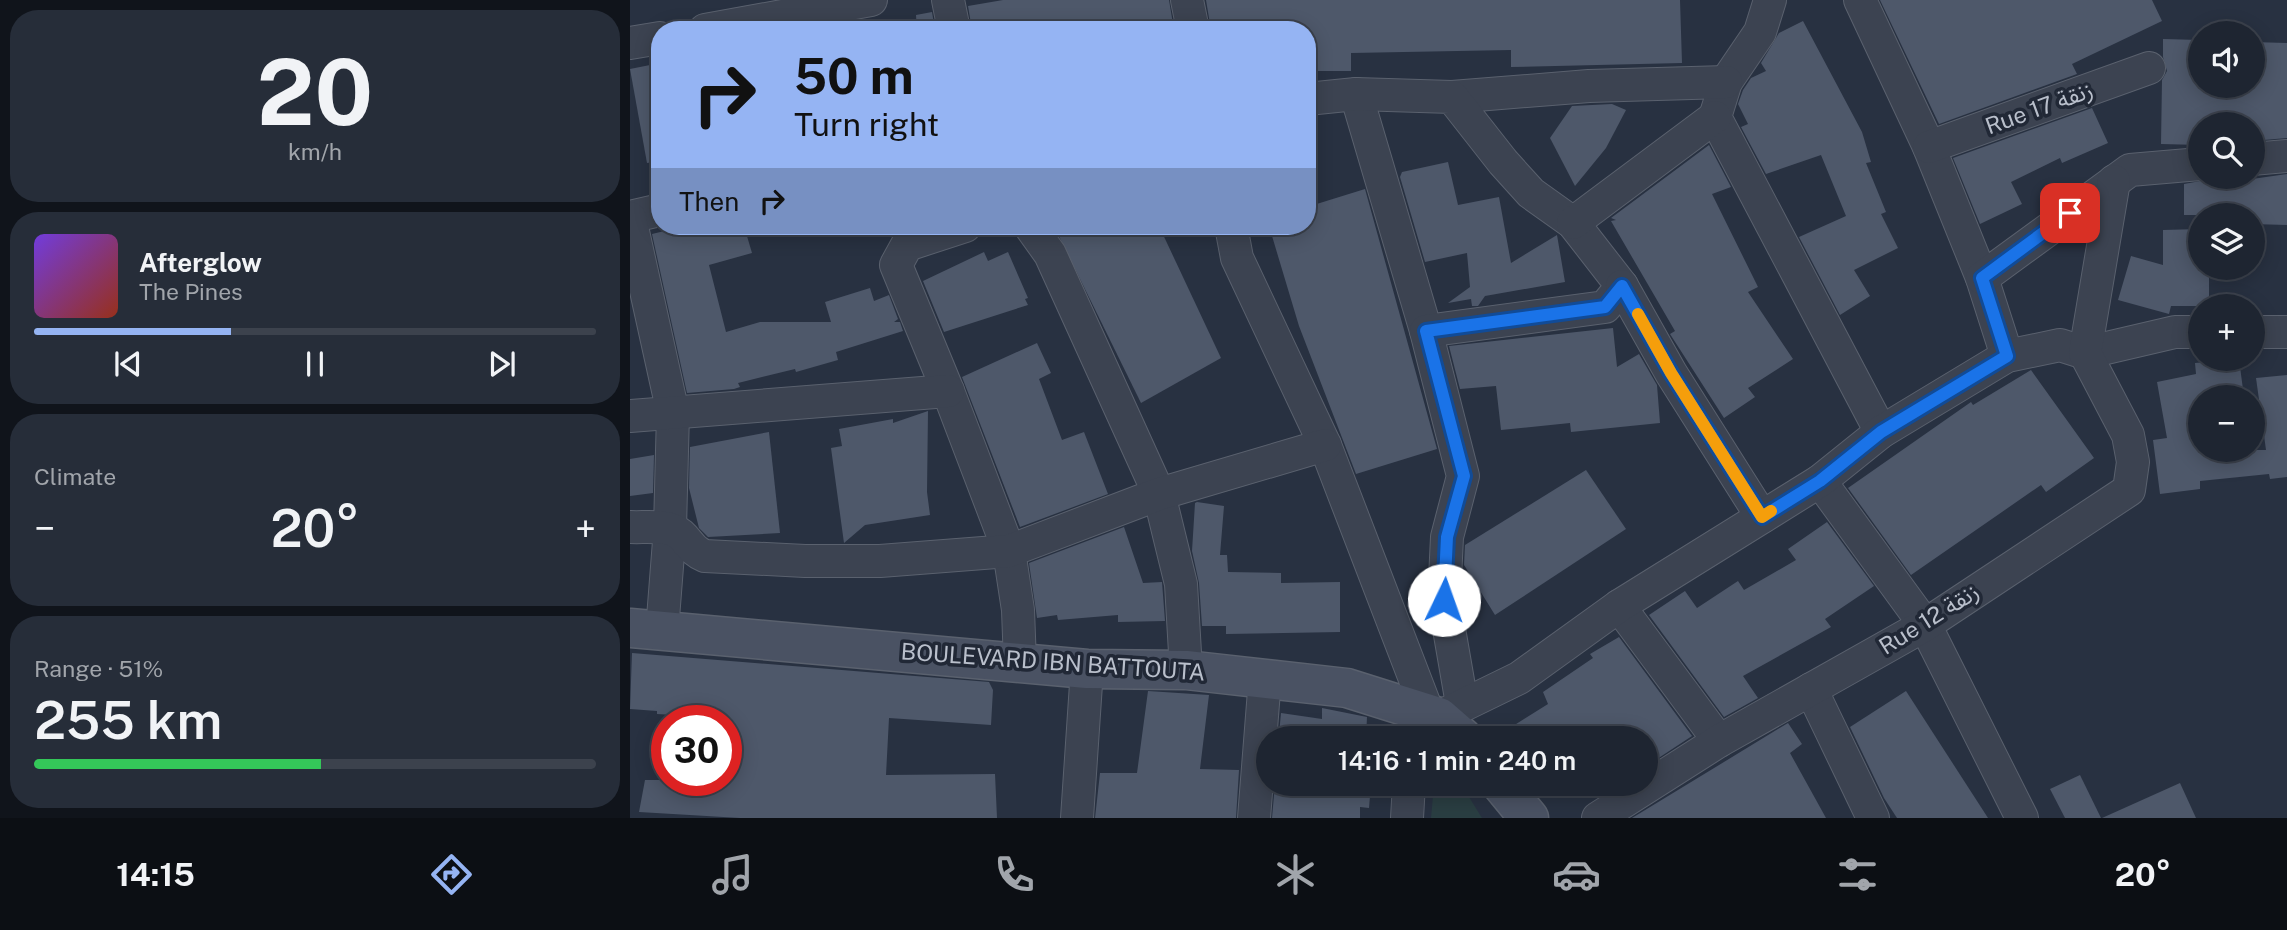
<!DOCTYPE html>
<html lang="en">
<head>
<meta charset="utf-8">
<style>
	body { margin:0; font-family:"Public Sans","Noto Sans Arabic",sans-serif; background:#262d39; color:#f1f3f6; height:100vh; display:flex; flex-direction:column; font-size:26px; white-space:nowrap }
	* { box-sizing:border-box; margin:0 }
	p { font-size:23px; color:#a1a5ab }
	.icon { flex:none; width:38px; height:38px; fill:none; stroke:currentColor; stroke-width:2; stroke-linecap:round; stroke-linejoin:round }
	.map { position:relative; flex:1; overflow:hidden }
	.sheet { display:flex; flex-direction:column; gap:10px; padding:10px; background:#10141b; width:630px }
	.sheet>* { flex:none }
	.top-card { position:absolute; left:21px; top:21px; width:665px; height:214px; border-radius:28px; box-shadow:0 4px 18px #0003,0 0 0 2px #3c424d; background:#95b4f3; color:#111; overflow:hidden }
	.controls { position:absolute; left:1558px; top:21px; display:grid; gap:14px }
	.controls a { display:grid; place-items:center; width:77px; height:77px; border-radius:50%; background:#1e2531; box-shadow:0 4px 18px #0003,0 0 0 2px #3c424d; font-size:35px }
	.speed { position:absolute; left:21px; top:705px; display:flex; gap:14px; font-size:35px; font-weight:700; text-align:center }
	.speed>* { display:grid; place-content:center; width:91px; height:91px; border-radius:50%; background:#1e2531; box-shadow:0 4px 18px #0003,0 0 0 2px #3c424d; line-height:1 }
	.speed .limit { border:10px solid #d22; background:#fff; color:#111 }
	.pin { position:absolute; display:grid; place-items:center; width:60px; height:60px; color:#fff; margin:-30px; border-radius:14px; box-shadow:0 4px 10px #0006 }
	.me { position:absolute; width:77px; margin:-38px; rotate:3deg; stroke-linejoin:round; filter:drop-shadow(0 0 5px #0008) }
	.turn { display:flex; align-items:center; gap:24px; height:147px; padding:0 28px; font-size:32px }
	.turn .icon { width:91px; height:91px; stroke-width:2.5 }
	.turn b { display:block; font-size:49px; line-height:60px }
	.then { display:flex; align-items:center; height:66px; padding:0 28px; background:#0003; gap:14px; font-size:26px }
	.big { font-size:52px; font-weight:600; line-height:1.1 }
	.sheet .widget { flex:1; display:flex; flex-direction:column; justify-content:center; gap:10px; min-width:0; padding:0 24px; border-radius:28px; background:#262d39 }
	.sheet .dial { align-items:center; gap:0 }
	.dial b { font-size:91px; line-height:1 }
	.song { display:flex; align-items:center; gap:21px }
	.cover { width:84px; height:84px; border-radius:10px; background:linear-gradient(135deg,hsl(260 70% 55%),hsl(10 70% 35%)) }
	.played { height:7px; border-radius:4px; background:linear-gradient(90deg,#95b4f3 35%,#3c424d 35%) }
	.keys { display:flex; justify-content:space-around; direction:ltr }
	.heat { display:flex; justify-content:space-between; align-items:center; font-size:38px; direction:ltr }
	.charge { height:10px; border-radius:5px; background:linear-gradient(90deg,#34c759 51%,#3c424d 0) }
	.trip { position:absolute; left:626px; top:726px; width:402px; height:70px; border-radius:35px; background:#1e2531; box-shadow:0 4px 18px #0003,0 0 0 2px #3c424d; font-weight:600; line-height:70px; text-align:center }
	.menu { display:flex; height:112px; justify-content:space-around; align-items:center; background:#0c0f14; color:#a1a5ab }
	.menu .icon { width:49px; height:49px }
	.menu .active { color:#95b4f3 }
	.menu b { font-size:32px; color:#f1f3f6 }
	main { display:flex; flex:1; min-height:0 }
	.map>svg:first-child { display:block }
	.green { fill:#2a3e42 }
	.building { fill:#4e586a }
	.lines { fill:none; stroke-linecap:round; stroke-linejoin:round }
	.street-casing { stroke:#5a616e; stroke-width:34 }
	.secondary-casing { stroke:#5a616e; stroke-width:41 }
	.street { stroke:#3c4351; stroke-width:32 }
	.secondary { stroke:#4a5263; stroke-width:38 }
	.route-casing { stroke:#114b97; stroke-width:18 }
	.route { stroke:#1a73e8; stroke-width:12 }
	.slow { stroke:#f59e0b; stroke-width:12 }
	.labels { text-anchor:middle; stroke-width:7; stroke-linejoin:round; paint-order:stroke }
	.street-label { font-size:23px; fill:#b9bfcb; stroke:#212836 }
</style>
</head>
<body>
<main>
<section class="sheet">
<div class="widget dial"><b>20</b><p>km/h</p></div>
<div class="widget">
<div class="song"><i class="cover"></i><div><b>Afterglow</b><p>The Pines</p></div></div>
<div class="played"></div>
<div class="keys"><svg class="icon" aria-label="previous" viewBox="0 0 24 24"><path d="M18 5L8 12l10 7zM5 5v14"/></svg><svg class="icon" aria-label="pause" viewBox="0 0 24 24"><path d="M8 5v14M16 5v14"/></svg><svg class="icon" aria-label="next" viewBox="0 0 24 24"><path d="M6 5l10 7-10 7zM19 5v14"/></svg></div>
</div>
<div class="widget"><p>Climate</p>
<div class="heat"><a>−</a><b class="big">20°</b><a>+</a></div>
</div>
<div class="widget"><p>Range · 51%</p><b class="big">255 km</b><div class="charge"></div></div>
</section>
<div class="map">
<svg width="1657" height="818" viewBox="0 0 1657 818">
	<rect width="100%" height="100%" fill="#283141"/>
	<path class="green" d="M804,784H831L852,818H801Z"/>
	<g class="building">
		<path d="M373,0H539L544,30H342L338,6Z"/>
		<path d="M576,0H1050L1052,63L881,67V50L721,53V71H677V30H581Z"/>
		<path d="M1250,0H1522L1532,21L1442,64L1447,74L1309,124Z"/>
		<path d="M302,12L305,30H287L286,15Z"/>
		<path d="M1173,21L1232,132L1241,162L1236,163L1256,212L1251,214L1268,248L1224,270L1240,296L1210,315L1169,237L1216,216L1191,155L1136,174L1111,127L1118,124L1108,104L1113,90L1121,78L1136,71L1131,63L1149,33Z"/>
		<path d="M1533,39L1570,40V86H1622V42L1657,43V138L1622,141V124H1570V145L1531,144L1532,80L1537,71L1533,57Z"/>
		<path d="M30,63V161L17,163L0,69Z"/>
		<path d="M982,104L996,110L976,148L945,186L920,138L942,106Z"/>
		<path d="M1462,108L1478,143L1432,163L1430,158L1381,182L1392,204L1350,224L1323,158Z"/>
		<path d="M1079,145L1101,187L1082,194L1128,287L1118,292L1163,359L1118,388L1125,397L1094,418L1040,334L1045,331L981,221L986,220L981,218Z"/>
		<path d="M818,162L828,205L869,197L881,263L927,235L935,282L855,296L848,306H842L841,299L818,303L840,287L837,253L795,262L770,177L772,172Z"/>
		<path d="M1657,174V225L1622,224V215H1554V184L1581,179H1622Z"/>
		<path d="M735,189L807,449L726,474L669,326L639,226H677V207Z"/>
		<path d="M55,226H114L122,253L79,265L96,332L130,322H201L195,302L240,288L244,301L259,295L268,319L264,322H270L273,331L206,352L208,360L166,372L165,369L108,383L110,387L104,389L57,393L22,234Z"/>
		<path d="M424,226H529L591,358L511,403Z"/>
		<path d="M1570,229V268H1579V306H1541L1539,314L1488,300L1501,256L1533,265V230Z"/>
		<path d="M354,252L358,261L378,252L398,298L395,299L398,305L314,332L293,281Z"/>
		<path d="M983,328L987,367L1009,354L1027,385L1030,423L941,432L940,423L871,430L866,386L830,389L819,346Z"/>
		<path d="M407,343L421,373L409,379L432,440L454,432L478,494L390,527L332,377Z"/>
		<path d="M1609,359L1614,397H1570V450H1636L1626,378L1657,375V477L1640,479L1639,474L1570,481V489L1530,494L1523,440L1537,438L1527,382L1566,374L1565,363Z"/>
		<path d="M1401,370L1464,458L1416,492L1411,485L1281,575L1218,488L1341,402L1343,405Z"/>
		<path d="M298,411L297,492L300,515L235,525L214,543L201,448L212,446L209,429L263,419V423Z"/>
		<path d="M139,432L150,533L78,537L69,528L59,488L60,447Z"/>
		<path d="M24,455L23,493L0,496V459Z"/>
		<path d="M956,470L996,529L865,615L834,565L835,545Z"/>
		<path d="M567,502L594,506L590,555H597L598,572L651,573V583L710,582V632L596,634V626H572L569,583L562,551L565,503Z"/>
		<path d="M1197,522L1244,586L1195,619L1201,627L1113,676L1128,698L1094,717L1019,615L1055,591L1067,608L1108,581L1114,590L1166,560L1158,549Z"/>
		<path d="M494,527L513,583L532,582L535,621L488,622V615L428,620L427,615L407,618L399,563Z"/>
		<path d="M989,637L1062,736L1024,761L1017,750V738H864L918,704L913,692L963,658L960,654Z"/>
		<path d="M2,653L359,682L363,690L361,725L259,718L256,775L365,774L367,818H110L9,812L15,780H96V718L27,714V711L0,709Z"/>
		<path d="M518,691L579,695L570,769L609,770L606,818H465L470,773H507Z"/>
		<path d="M1276,691L1358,818H1267L1254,798L1220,727Z"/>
		<path d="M692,708L737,717L736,738H660L649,734L651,713L692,719Z"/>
		<path d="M1158,723L1172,744L1160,753L1196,818H1002Z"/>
		<path d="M1450,775L1471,818H1435L1420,789Z"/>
		<path d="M1550,783L1566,818H1472Z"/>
		<path d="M645,784H741L739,808L730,807V818H642Z"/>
	</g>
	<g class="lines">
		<g class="street-casing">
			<g id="street">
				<path d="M318,0L324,30"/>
				<path d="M557,0L563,30"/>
				<path d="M1140,0L1130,32L1096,82L1085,117L1251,432"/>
				<path d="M1230,0L1299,147L1352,278L1377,356"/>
				<path d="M75,30L241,0"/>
				<path d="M0,43L30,38"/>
				<path d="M726,94L796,331L833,476L817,537L814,600L832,704"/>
				<path d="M822,97L959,86L1096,82"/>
				<path d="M677,99L726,94L822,97L873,162L901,193L943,223L992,286L975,307L796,331"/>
				<path d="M1299,147L1519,68"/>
				<path d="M1622,159L1657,156"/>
				<path d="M0,217L30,210"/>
				<path d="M0,218L43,413L40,528L32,631"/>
				<path d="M943,223L1085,117"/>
				<path d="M335,226L277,245L266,265L318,391L379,551L388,610L390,663"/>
				<path d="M400,226L420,254L529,494L551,584L556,670"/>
				<path d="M601,226L607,258L695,445L798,713"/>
				<path d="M1352,278L1500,170L1570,164"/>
				<path d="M992,286L1041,373L1132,517"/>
				<path d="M1622,332H1657"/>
				<path d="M0,416L318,391"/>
				<path d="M1190,481L1295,625L1392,818"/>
				<path d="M0,527C14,528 38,524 50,534C60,543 61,550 75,556L175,561H250L379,551L529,494L695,445"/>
				<path d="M989,606L1089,741"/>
				<path d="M1181,689L1243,818"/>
				<path d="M791,738L809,717L889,678L989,606L1190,481L1251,432L1377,356L1430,345L1455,353L1545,332H1570"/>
				<path d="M447,818L457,669"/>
				<path d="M624,818L635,678"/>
				<path d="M777,818L779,784"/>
				<path d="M968,818L1089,741L1295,625L1499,490L1503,462L1498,435L1455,353L1484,181"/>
			</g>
		</g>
		<g class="secondary-casing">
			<g id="secondary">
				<path d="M0,628L457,669L556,670L717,688L809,717L833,738"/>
				<path d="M871,784L899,818"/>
			</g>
		</g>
		<use href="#street" class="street"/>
		<use href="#secondary" class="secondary"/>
	</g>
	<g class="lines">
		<g class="route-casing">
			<path id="route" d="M814,600L817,537L834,476L796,331L975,307L992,286L1041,373L1132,517L1190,481L1251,432L1377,356L1352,278L1440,213"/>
		</g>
		<use href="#route" class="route"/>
		<path class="slow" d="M1008,314L1041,373L1132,517L1141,511"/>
	</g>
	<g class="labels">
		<g class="street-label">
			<text transform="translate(1409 108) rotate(-20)" y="8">Rue 17 زنقة</text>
			<text transform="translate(1299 619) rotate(-32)" y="8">Rue 12 زنقة</text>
			<text transform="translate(423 662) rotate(4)" y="8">BOULEVARD IBN BATTOUTA</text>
		</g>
	</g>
</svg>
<div class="controls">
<a><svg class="icon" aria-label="sound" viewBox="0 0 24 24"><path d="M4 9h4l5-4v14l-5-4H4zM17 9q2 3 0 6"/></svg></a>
<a><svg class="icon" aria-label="search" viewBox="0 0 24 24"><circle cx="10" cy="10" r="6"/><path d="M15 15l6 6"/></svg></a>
<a><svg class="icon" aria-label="layers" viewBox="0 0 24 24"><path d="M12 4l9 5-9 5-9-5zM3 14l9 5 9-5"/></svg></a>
<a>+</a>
<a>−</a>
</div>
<div class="speed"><div class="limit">30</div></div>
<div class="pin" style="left:1440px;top:213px;background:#d93025"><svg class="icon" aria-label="arrive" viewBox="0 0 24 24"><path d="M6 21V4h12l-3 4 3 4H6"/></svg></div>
<svg class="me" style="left:814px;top:600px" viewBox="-20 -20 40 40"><circle r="19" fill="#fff"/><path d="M0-13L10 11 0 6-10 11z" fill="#1a73e8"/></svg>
<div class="trip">14:16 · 1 min · 240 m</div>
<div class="top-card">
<div class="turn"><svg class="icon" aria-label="right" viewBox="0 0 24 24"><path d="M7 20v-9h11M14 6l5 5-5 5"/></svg><div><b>50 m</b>Turn right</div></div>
<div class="then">Then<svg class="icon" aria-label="right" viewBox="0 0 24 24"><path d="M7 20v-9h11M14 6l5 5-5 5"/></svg></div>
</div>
</div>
</main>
<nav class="menu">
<b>14:15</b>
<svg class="icon active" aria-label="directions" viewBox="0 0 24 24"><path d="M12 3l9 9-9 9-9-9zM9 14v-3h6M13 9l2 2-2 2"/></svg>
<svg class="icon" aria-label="music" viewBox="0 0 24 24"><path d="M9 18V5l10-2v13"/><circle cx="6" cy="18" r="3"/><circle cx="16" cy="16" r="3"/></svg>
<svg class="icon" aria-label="phone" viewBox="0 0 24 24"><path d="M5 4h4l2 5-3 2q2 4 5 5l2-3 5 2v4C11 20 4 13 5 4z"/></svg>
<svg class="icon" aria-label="climate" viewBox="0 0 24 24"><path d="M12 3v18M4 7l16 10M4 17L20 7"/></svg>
<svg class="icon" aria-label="car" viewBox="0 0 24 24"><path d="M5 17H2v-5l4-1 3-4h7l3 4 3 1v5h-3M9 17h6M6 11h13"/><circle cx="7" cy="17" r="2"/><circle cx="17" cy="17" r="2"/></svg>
<svg class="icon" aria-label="filters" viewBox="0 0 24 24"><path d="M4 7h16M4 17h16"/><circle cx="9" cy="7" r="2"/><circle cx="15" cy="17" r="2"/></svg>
<b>20°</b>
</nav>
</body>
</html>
